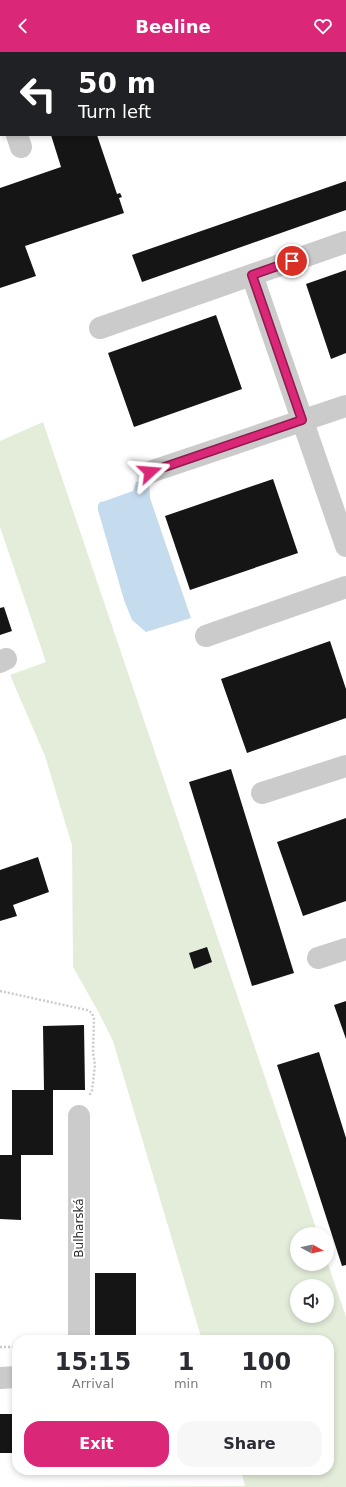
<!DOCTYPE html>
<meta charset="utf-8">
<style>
body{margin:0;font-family:"DejaVu Sans",sans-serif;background:#f7f7f7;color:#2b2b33;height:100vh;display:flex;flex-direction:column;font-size:15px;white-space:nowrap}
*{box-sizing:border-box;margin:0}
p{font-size:13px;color:#7c7c81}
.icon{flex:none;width:22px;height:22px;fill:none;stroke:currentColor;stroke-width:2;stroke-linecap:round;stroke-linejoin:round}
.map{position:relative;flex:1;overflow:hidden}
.side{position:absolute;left:12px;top:1283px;width:322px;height:140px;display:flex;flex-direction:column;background:#fff;border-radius:16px;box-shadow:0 2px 6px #0003}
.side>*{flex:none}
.guide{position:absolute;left:0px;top:0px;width:346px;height:84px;box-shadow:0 2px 6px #0003;background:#202124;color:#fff;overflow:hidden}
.needle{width:26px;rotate:98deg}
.fabs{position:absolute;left:290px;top:1175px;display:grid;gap:8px}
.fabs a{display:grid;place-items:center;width:44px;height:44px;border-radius:50%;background:#fff;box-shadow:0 2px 6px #0003;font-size:20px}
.pin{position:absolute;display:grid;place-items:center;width:34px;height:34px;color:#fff;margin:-17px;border:2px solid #fff;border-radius:50%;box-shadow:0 1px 4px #0007}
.me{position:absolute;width:44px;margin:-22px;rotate:71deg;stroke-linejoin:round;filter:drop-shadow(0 0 3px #0008)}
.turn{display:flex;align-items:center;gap:14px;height:84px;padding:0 12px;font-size:18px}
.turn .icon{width:52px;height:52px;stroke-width:2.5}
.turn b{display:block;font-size:28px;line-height:34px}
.eta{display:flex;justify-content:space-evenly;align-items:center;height:68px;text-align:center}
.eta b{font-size:24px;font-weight:600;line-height:28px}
.button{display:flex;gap:8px;margin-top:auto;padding:8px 12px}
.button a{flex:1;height:46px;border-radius:16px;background:#db2777;color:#fff;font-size:16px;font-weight:600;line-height:46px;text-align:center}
.button a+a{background:#f7f7f7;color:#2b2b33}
header{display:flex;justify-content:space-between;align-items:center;height:52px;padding:0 12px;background:#db2777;color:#fff;font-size:18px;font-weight:600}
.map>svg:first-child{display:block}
.green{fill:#e3edda;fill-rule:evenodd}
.water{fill:#c5dbee}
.building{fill:#151515}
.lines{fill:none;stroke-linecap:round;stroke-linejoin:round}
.path{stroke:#cbcbcb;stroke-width:2.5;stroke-dasharray:2 2;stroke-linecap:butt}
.minor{stroke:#cbcbcb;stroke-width:22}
.route-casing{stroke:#8e194d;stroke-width:10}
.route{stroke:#db2777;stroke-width:7}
.labels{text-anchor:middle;stroke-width:4;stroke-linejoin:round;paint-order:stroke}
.street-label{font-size:12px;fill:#2e2e2e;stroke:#fff}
</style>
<header><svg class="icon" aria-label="back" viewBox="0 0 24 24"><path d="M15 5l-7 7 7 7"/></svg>Beeline<svg class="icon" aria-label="heart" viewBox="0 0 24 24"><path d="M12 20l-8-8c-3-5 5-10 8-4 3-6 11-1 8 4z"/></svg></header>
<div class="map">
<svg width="346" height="1435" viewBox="0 0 346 1435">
<rect width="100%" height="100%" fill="#fff"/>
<path class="green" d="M43,370L318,1182H297V1212H327V1209L346,1265V1435H39L245,1434L241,1418H329V1288H202L113,989L99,961L73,915L72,793L45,704L10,623L46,610L0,475V389ZM297,1234H327V1264H297Z"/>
<path class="water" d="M149,426L150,446L191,566L146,580L132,568L124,548L98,458V453L101,449L102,450L133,439L136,430Z"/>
<path class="building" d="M51,83H97L117,142L120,141L122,145L119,146L124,161L25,194L36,224L0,236V136L61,115Z
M346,129V158L142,230L132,203Z
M346,218V301L331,307L306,232Z
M216,263L242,337L134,375L108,301Z
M273,427L298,501L190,538L165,464Z
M4,555L12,579L0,583V556Z
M330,589L346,637V666L247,701L221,627Z
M231,717L294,921L252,934L189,730Z
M346,766V849L303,864L277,790Z
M38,805L49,840L13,853L17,864L0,869V818Z
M207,895L212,910L194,917L189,901Z
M346,949V987L334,953Z
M84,973L85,1038H53V1103H21V1168L0,1167V1103H12V1038H44L43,974Z
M319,1000L346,1086V1213L342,1214L277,1013Z
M95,1221H136V1288H95Z
M0,1362H17V1401H0Z"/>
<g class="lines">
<path class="path" d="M0,939L87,958L92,961L94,967L93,1000L95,1013L92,1038L89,1044
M0,1295H17"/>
<path class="minor" d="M0,25L1,29
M17,83L21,95
M252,223L346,494
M100,276L346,190
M150,420L346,354
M206,584L346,535
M0,610L6,607
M262,741L346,714
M318,906L346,897
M79,1288V1064
M0,1326L17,1325"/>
</g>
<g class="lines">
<defs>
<path id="route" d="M150,420L302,368L252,223L292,209"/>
</defs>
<use href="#route" class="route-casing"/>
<use href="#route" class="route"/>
</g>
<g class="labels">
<g class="street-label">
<text transform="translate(79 1176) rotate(-90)" y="4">Bulharská</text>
</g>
</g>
</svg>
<div class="fabs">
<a><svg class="needle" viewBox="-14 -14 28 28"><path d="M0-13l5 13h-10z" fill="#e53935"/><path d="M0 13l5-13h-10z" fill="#7c7c81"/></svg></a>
<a><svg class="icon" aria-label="sound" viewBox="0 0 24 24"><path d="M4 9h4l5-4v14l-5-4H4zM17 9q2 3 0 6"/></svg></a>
</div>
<div class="pin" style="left:292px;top:209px;background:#d93025"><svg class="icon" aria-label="arrive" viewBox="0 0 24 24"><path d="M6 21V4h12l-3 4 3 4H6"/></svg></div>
<svg class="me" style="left:150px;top:420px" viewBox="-20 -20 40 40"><path d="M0-17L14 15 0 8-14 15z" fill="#db2777" stroke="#fff" stroke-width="4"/></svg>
<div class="guide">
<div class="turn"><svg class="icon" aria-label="left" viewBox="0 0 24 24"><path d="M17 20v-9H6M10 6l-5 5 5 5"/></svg><div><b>50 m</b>Turn left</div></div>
</div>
<section class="side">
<div class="eta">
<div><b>15:15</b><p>Arrival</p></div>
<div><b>1</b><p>min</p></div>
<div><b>100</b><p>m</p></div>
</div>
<div class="button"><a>Exit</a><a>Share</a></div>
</section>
</div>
